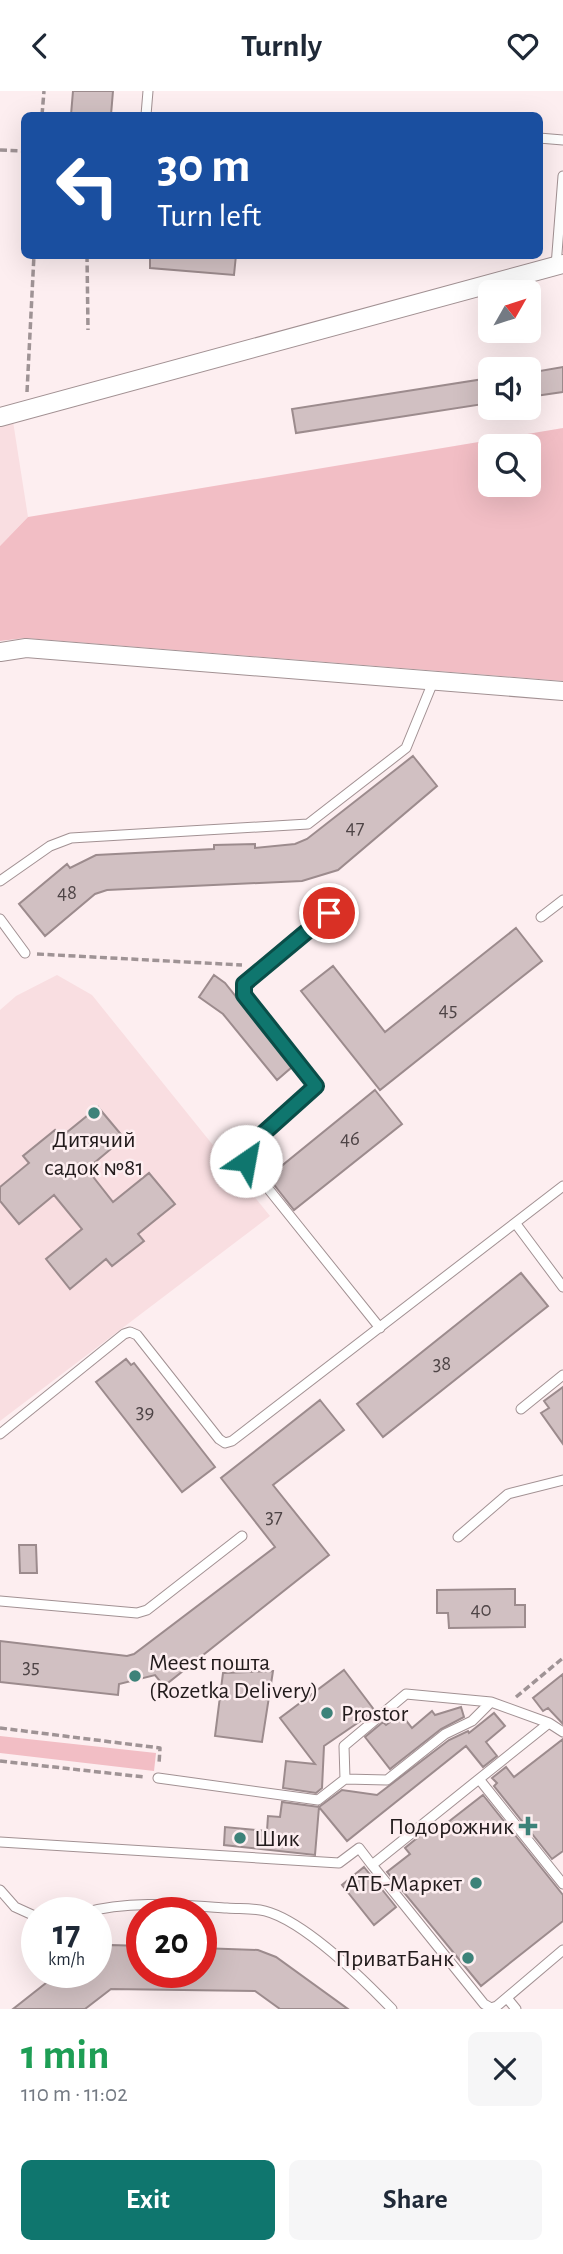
<!DOCTYPE html>
<meta charset="utf-8">
<style>
body{margin:0;font-family:"Alegreya Sans",sans-serif;background:#f6f6f7;color:#1f2937;height:100vh;display:flex;flex-direction:column;font-size:26px;white-space:nowrap}
*{box-sizing:border-box;margin:0}
p{font-size:23px;color:#747a83}
.icon{flex:none;width:38px;height:38px;fill:none;stroke:currentColor;stroke-width:2;stroke-linecap:round;stroke-linejoin:round}
.map{position:relative;height:1918px;overflow:hidden}
.panel{display:flex;flex-direction:column;background:#fff;flex:1}
.panel>*{flex:none}
.guide{position:absolute;left:21px;top:21px;width:522px;height:147px;border-radius:10px;box-shadow:0 7px 28px #0002;background:#1a4fa0;color:#fff;overflow:hidden}
.needle{width:46px;rotate:51deg}
.buttons{position:absolute;left:478px;top:189px;display:grid;gap:14px}
.buttons a{display:grid;place-items:center;width:63px;height:63px;border-radius:10px;background:#fff;box-shadow:0 7px 28px #0002;font-size:35px}
.speed{position:absolute;left:21px;top:1806px;display:flex;gap:14px;font-size:35px;font-weight:700;text-align:center}
.speed>*{display:grid;place-content:center;width:91px;height:91px;border-radius:50%;background:#fff;box-shadow:0 7px 28px #0002;line-height:1}
.speed small{font-size:18px;font-weight:400}
.speed .limit{border:10px solid #d22;background:#fff;color:#111}
.pin{position:absolute;display:grid;place-items:center;width:60px;height:60px;color:#fff;margin:-30px;border:4px solid #fff;border-radius:50%;box-shadow:0 2px 7px #0007}
.me{position:absolute;width:77px;margin:-38px;rotate:33deg;stroke-linejoin:round;filter:drop-shadow(0 0 5px #0008)}
.turn{display:flex;align-items:center;gap:24px;height:147px;padding:0 21px;font-size:32px}
.turn .icon{width:91px;height:91px;stroke-width:2.5}
.turn b{display:block;font-size:49px;line-height:60px}
.round{display:grid;place-items:center;flex:none;width:74px;height:74px;border-radius:10px;background:#f6f6f7}
.head{display:flex;align-items:center;justify-content:space-between;height:119px;padding:0 21px}
h1{font-size:42px;font-weight:600;line-height:52px;color:#1e9e55}
.action{display:flex;gap:14px;margin-top:auto;padding:14px 21px}
.action a{flex:1;height:80px;border-radius:10px;background:#0f766e;color:#fff;font-size:28px;font-weight:600;line-height:80px;text-align:center}
.action a+a{background:#f6f6f7;color:#1f2937}
header{display:flex;justify-content:space-between;align-items:center;height:91px;padding:0 21px;background:#fff;font-size:32px;font-weight:600}
.map>svg:first-child{display:block}
.built{fill:#f9dee1}
.green{fill:#f2bec5;fill-rule:evenodd}
.building{fill:#d1c0c2;stroke:#9c8b8d;stroke-width:2}
.lines{fill:none;stroke-linecap:round;stroke-linejoin:round}
.service-casing{stroke:#a29193;stroke-width:11}
.minor-casing{stroke:#a29193;stroke-width:20}
.path{stroke:#9f9395;stroke-width:3.5;stroke-dasharray:7 3.5;stroke-linecap:butt}
.service{stroke:#fff;stroke-width:9}
.minor{stroke:#fff;stroke-width:18}
.route-casing{stroke:#0a4d48;stroke-width:18}
.route{stroke:#0f766e;stroke-width:12}
.poi-dot{fill:#3d8279;stroke:#fdeef0;stroke-width:2.5}
.labels{text-anchor:middle;stroke-width:5;stroke-linejoin:round;paint-order:stroke}
.number-label{font-size:21px;fill:#4e4446}
.poi-label{font-size:24px;fill:#221b1c;stroke:#fdeef0;text-anchor:start}
</style>
<header><svg class="icon" aria-label="back" viewBox="0 0 24 24"><path d="M15 5l-7 7 7 7"/></svg>Turnly<svg class="icon" aria-label="heart" viewBox="0 0 24 24"><path d="M12 20l-8-8c-3-5 5-10 8-4 3-6 11-1 8 4z"/></svg></header>
<div class="map">
<svg width="563" height="1918" viewBox="0 0 563 1918">
<rect width="100%" height="100%" fill="#fdeef0"/>
<path class="built" d="M12,324L28,426L0,455V326Z
M57,884L92,904L270,1125L0,1330V919L16,905Z"/>
<path class="green" d="M563,337V590L25,547L0,550V455L28,426ZM490,355H528V394H490Z
M0,1645L156,1662L154,1680L0,1662Z"/>
<path class="building" d="M73,0H113L111,24H71Z
M150,164H236L234,184L150,177Z
M563,276V301L528,306V282Z
M490,287V312L296,342L292,318Z
M413,665L437,695L338,779L302,790L107,799L95,803L45,845L19,813L67,773L70,777L96,764L214,758V754L255,753V757L295,753L307,748Z
M516,837L542,870L380,999L301,900L333,875L385,941Z
M214,884L225,892L292,976L277,989L223,923L199,906Z
M375,999L402,1033L294,1119L268,1086Z
M98,1016L124,1047L87,1078L113,1111L149,1082L175,1113L138,1143L144,1150L112,1175L106,1168L70,1198L46,1168L82,1138L54,1104L19,1133L0,1110V1096L29,1072L23,1065L55,1039L61,1046Z
M521,1182L548,1215L383,1346L357,1313Z
M126,1268L131,1274L134,1272L215,1376L182,1401L96,1291Z
M563,1296V1353L541,1322L549,1317L544,1310Z
M320,1309L344,1339L273,1394L329,1464L164,1595L155,1584L119,1593L118,1604L0,1591V1550L127,1565L134,1563L275,1456L221,1387Z
M19,1454H36L37,1482H20Z
M515,1498V1514H525V1536L449,1537L448,1522H437V1499Z
M344,1579L375,1620L324,1655L322,1697L316,1702L283,1697L286,1670L315,1673L280,1627Z
M273,1580L262,1651L215,1645L223,1582Z
M563,1583V1633L548,1617L543,1620L533,1607Z
M461,1616L464,1626L441,1638L390,1678L365,1646L383,1631L386,1634L401,1623L412,1637L432,1620L435,1624Z
M494,1622L505,1635L486,1651L497,1665L483,1676L466,1655L347,1750L319,1716L315,1764L224,1754L225,1736L267,1740L268,1725L280,1726L282,1711L319,1716L342,1699L377,1704L449,1649L468,1640L469,1642Z
M563,1648V1760L552,1768L494,1695L497,1692L492,1687L506,1676L514,1686Z
M483,1704L563,1804V1830L481,1895L387,1781L410,1763L405,1757L433,1734L438,1739Z
M364,1776L396,1816L374,1834L342,1794Z
M111,1854L142,1855V1881H201V1857L258,1859L276,1866L348,1918H280L255,1900L111,1898L85,1918H13L60,1881H96V1859Z"/>
<g class="lines">
<defs>
<path id="service" d="M146,24L148,0
M539,47L563,49
M556,175L563,85
M0,790L50,755L71,747L308,733L406,657L433,591
M329,822L244,893V904L316,995L244,1064L246,1070L380,1237
M541,826L563,809
M0,828L25,862
M516,1133L563,1196
M521,1318L563,1284
M0,1343L124,1243L130,1241L137,1244L219,1348L225,1352L232,1350L563,1095
M458,1446L508,1403L563,1389
M0,1510L137,1522L147,1519L242,1445
M158,1687L318,1709L345,1688L387,1689L445,1643L472,1630L491,1611
M345,1688L344,1655L406,1603L491,1611L549,1632
M479,1688L549,1632L563,1641
M0,1751L339,1772L359,1757L372,1774
M563,1793L479,1688L372,1774L484,1913L491,1917L497,1915L563,1859
M0,1799L15,1816L37,1826
M83,1822C129,1809 180,1814 227,1817C239,1818 253,1817 265,1820C304,1830 364,1889 392,1918
M507,1907L516,1918"/>
<path id="minor" d="M0,326L563,173
M0,561L26,557L563,600"/>
</defs>
<use href="#service" class="service-casing"/>
<use href="#minor" class="minor-casing"/>
<path class="path" d="M42,24L44,0
M0,59L24,60
M87,164L88,239
M27,301L34,164
M37,863L242,874
M516,1606L563,1567
M0,1637L160,1657L159,1673
M0,1670L144,1686"/>
<use href="#service" class="service"/>
<use href="#minor" class="minor"/>
</g>
<g class="lines">
<defs>
<path id="route" d="M246,1070L244,1063L247,1057L316,995L244,904V893L329,822"/>
</defs>
<use href="#route" class="route-casing"/>
<use href="#route" class="route"/>
</g>
<g class="poi-dot">
<circle cx="94" cy="1022" r="7"/>
<circle cx="135" cy="1585" r="7"/>
<circle cx="327" cy="1622" r="7"/>
<path d="M524.5 1724.5h7v7h7v7h-7v7h-7v-7h-7v-7h7z"/>
<circle cx="240" cy="1747" r="7"/>
<circle cx="476" cy="1792" r="7"/>
<circle cx="468" cy="1867" r="7"/>
</g>
<g class="labels">
<g class="number-label">
<text x="355" y="743">47</text>
<text x="67" y="808">48</text>
<text x="448" y="925">45</text>
<text x="350" y="1054">46</text>
<text x="442" y="1279">38</text>
<text x="145" y="1327">39</text>
<text x="274" y="1432">37</text>
<text x="481" y="1525">40</text>
<text x="31" y="1582">35</text>
</g>
<g class="poi-label">
<text x="94" y="1056" text-anchor="middle">Дитячий<tspan x="94" dy="28">садок №81</tspan></text>
<text x="149" y="1579">Meest пошта<tspan x="149" dy="28">(Rozetka Delivery)</tspan></text>
<text x="341" y="1630">Prostor</text>
<text x="514" y="1743" text-anchor="end">Подорожник</text>
<text x="254" y="1755">Шик</text>
<text x="462" y="1800" text-anchor="end">АТБ-Маркет</text>
<text x="454" y="1875" text-anchor="end">ПриватБанк</text>
</g>
</g>
</svg>
<div class="buttons">
<a><svg class="needle" viewBox="-14 -14 28 28"><path d="M0-13l5 13h-10z" fill="#e53935"/><path d="M0 13l5-13h-10z" fill="#747a83"/></svg></a>
<a><svg class="icon" aria-label="sound" viewBox="0 0 24 24"><path d="M4 9h4l5-4v14l-5-4H4zM17 9q2 3 0 6"/></svg></a>
<a><svg class="icon" aria-label="search" viewBox="0 0 24 24"><circle cx="10" cy="10" r="6"/><path d="M15 15l6 6"/></svg></a>
</div>
<div class="speed"><div>17<small>km/h</small></div><div class="limit">20</div></div>
<div class="pin" style="left:329px;top:822px;background:#d93025"><svg class="icon" aria-label="arrive" viewBox="0 0 24 24"><path d="M6 21V4h12l-3 4 3 4H6"/></svg></div>
<svg class="me" style="left:246px;top:1070px" viewBox="-20 -20 40 40"><circle r="19" fill="#fff"/><path d="M0-13L10 11 0 6-10 11z" fill="#0f766e"/></svg>
<div class="guide">
<div class="turn"><svg class="icon" aria-label="left" viewBox="0 0 24 24"><path d="M17 20v-9H6M10 6l-5 5 5 5"/></svg><div><b>30 m</b>Turn left</div></div>
</div>
</div>
<section class="panel">
<div class="head"><div><h1>1 min</h1><p>110 m · 11:02</p></div><a class="round"><svg class="icon" aria-label="close" viewBox="0 0 24 24"><path d="M6 6l12 12M18 6L6 18"/></svg></a></div>
<div class="action"><a>Exit</a><a>Share</a></div>
</section>
